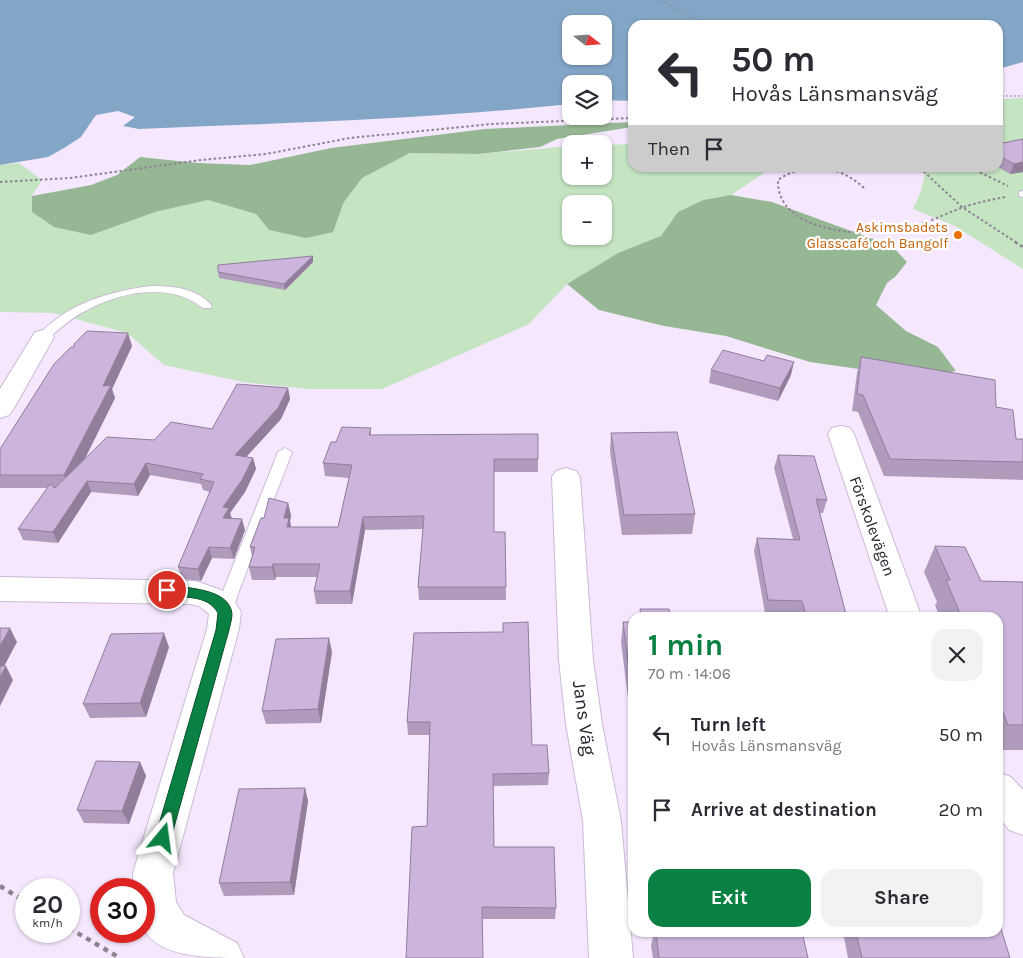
<!DOCTYPE html>
<meta charset="utf-8">
<style>
body{margin:0;font-family:Karla,sans-serif;background:#f2f2f3;color:#2b2b33;height:100vh;display:flex;flex-direction:column;font-size:19px;white-space:nowrap}
*{box-sizing:border-box;margin:0}
p{font-size:16px;color:#7c7c81}
.icon{flex:none;width:28px;height:28px;fill:none;stroke:currentColor;stroke-width:2;stroke-linecap:round;stroke-linejoin:round}
.map{position:relative;flex:1;overflow:hidden}
.details{position:absolute;left:628px;top:612px;width:375px;height:325px;display:flex;flex-direction:column;background:#fff;border-radius:15px;box-shadow:0 1px 4px #0004}
.details>*{flex:none}
.guide{position:absolute;left:628px;top:20px;width:375px;height:152px;border-radius:15px;box-shadow:0 1px 4px #0004;background:#fff;color:#2b2b33;overflow:hidden}
.needle{width:32px;rotate:107deg}
.fabs{position:absolute;left:562px;top:15px;display:grid;gap:10px}
.fabs a{display:grid;place-items:center;width:50px;height:50px;border-radius:10px;background:#fff;box-shadow:0 1px 4px #0004;font-size:25px}
.speed{position:absolute;left:15px;top:878px;display:flex;gap:10px;font-size:25px;font-weight:700;text-align:center}
.speed>*{display:grid;place-content:center;width:65px;height:65px;border-radius:50%;background:#fff;box-shadow:0 1px 4px #0004;line-height:1}
.speed small{font-size:12px;font-weight:400}
.speed .limit{border:8px solid #d22;background:#fff;color:#111}
.pin{position:absolute;display:grid;place-items:center;width:42px;height:42px;color:#fff;margin:-21px;border:2px solid #fff;border-radius:50%;box-shadow:0 1px 5px #0007}
.me{position:absolute;width:55px;margin:-28px;rotate:16deg;stroke-linejoin:round;filter:drop-shadow(0 0 4px #0008)}
.turn{display:flex;align-items:center;gap:18px;height:105px;padding:0 20px;font-size:22px}
.turn .icon{width:65px;height:65px;stroke-width:2.5}
.turn b{display:block;font-size:35px;line-height:42px}
.then{display:flex;align-items:center;height:48px;padding:0 20px;background:#0003;gap:10px;font-size:19px}
.round{display:grid;place-items:center;flex:none;width:52px;height:52px;border-radius:15px;background:#f2f2f3}
.summary{display:flex;align-items:center;justify-content:space-between;height:85px;padding:0 20px}
h1{font-size:30px;font-weight:700;line-height:38px;color:#0b8043}
.primary-button{display:flex;gap:10px;margin-top:auto;padding:10px 20px}
.primary-button a{flex:1;height:58px;border-radius:15px;background:#0b8043;color:#fff;font-size:20px;font-weight:700;line-height:58px;text-align:center}
.primary-button a+a{background:#f2f2f3;color:#2b2b33}
ul{padding:0;list-style:none}
li{display:flex;align-items:center;gap:15px;height:75px;padding:0 20px}
li div{flex:1}
li b{display:block;font-size:19px}
li em{font-style:normal}
.map>svg:first-child{display:block}
.green{fill:#c4e4c2;fill-rule:evenodd}
.forest{fill:#96b794}
.water{fill:#83a6c7;fill-rule:evenodd}
.lines{fill:none;stroke-linecap:round;stroke-linejoin:round}
.service-casing{stroke:#cabad5;stroke-width:2}
.minor-casing{stroke:#cabad5;stroke-width:2}
.path-far3{stroke:#8d8393;stroke-width:1;stroke-dasharray:2 2;stroke-linecap:butt}
.path-far2{stroke:#8d8393;stroke-width:2;stroke-dasharray:2.5 2.5;stroke-linecap:butt}
.path-far1{stroke:#8d8393;stroke-width:2.5;stroke-dasharray:3 3;stroke-linecap:butt}
.path{stroke:#8d8393;stroke-width:4.5;stroke-dasharray:5 5;stroke-linecap:butt}
.service{fill:#fff;fill-rule:evenodd}
.minor{fill:#fff;fill-rule:evenodd}
.wall{fill:#b09bbd}
.shaded-wall{fill:#907e9a}
.building{fill:#cdb4dc;stroke:#907e9a}
.route{fill:#0b8043;stroke:#07532c}
.food-dot{fill:#e8710a;stroke:#fff;stroke-width:2}
.labels{text-anchor:middle;stroke-width:4.5;stroke-linejoin:round;paint-order:stroke}
.far-food-label{font-size:14px;fill:#c56008;stroke:#fff;text-anchor:end}
.street-label{font-size:16px;fill:#26202a;stroke:#fff}
.near-street-label{font-size:19px;fill:#26202a;stroke:#fff}
</style>
<div class="map">
<svg width="1023" height="958" viewBox="0 0 1023 958">
<rect width="100%" height="100%" fill="#f5e8fe"/>
<path class="green" d="M1023,98V269L955,226L913,209L921,191L926,168H998V99Z
M632,144V168H766L764,173L731,195L703,200L678,212L662,236L618,253L567,284L529,324L382,389H308L243,382L164,365L127,333L54,313L0,312V165L19,163L42,180L32,196V212H155L208,200L256,214L269,230L333,232L344,202L362,178L410,153L478,154L571,146V176H604V145ZM571,204H604V236H571Z"/>
<path class="forest" d="M632,122V127L557,139L540,147L478,154L410,153L362,178L344,202L333,232L306,238L269,230L256,214L208,200L155,212L91,235L54,227L32,212V196L91,185L117,175L140,157L197,163L250,165L331,148L485,129Z
M731,195L772,202L892,246L907,262L896,276L887,283L876,305L906,331L938,347L956,371L921,378L810,362L726,336L664,326L599,310L567,284L618,253L661,236L678,212L703,200Z"/>
<path class="water" d="M0,0H1023V62L998,69V25H632V101L604,100V84H571V104C428,119 283,123 139,129L123,126L135,117L118,111L96,115L81,137L64,148L48,157L0,165ZM571,24H604V56H571Z"/>
<g class="lines">
<defs>
<path id="service" d="M1023,191V197L1019,196V192Z
M151,286C173,286 197,288 212,306L211,308H203C172,282 121,291 87,310C72,317 60,329 47,339H39L37,337C65,304 110,291 151,286Z
M285,448L292,452L239,591L231,616L225,618L219,616L217,612L223,591L278,452Z"/>
<path id="minor" d="M43,330L51,332L54,337L13,410L9,415L0,418V389L35,332Z
M841,426L850,428L854,434L922,618H890L828,434L832,428Z
M566,468L576,471L580,477L593,660L602,724L621,821L633,958H589L583,821L566,724L559,660L552,477L556,471Z
M0,577L196,581L221,590L233,599L241,612L239,629L173,873L176,902L184,915L237,943L244,958C212,958 156,958 144,928C141,917 144,900 144,889H134L133,873L207,629L209,614L199,606L190,604L0,601Z
M998,772L1011,777L1023,790V835L1009,830L998,816Z"/>
</defs>
<use href="#service" class="service-casing"/>
<use href="#minor" class="minor-casing"/>
<path class="path-far3" d="M660,0L706,25
M998,96H1023"/>
<path class="path-far2" d="M920,168L962,207L1017,243
M971,168L1008,186
M0,182L70,178L201,160L266,154L350,138L492,124L632,118
M864,188C840,165 805,161 778,180C776,233 866,238 903,230C923,225 942,215 961,208C975,203 990,200 1005,197"/>
<path class="path-far1" d="M1015,242L1023,247"/>
<path class="path" d="M0,886L26,902
M69,928L120,958"/>
<use href="#service" class="service"/>
<use href="#minor" class="minor"/>
</g>
<path class="wall" d="M1023,139V172L1010,174L998,167V144Z
M313,262L285,290L219,278L218,272Z
M132,346L112,389L115,398L85,459L154,440L212,429L288,388L290,399L281,419L246,457L253,458L256,469L245,492L230,513L232,519L245,530L234,559L212,558L201,581L182,579L178,567L210,492L203,490L201,484L150,475L138,496L91,492L58,543L23,540L18,529L47,488H0V449Z
M861,357L996,407L1016,439H1023V480L884,476L858,412L852,411L857,373Z
M711,370L791,375L778,401L709,383Z
M371,428V435L538,459V472H494V532H505L506,600H419L418,587L423,529L365,530L352,604H316L314,591L317,577H276L275,580H252L249,567L252,556L250,547L264,518L288,503L291,516L290,521L291,527H338L349,478L325,476L323,463L336,442Z
M611,433L695,514L692,534L622,535L610,452Z
M778,455L827,500L823,513H820L847,618H799L798,615L765,613L754,551L757,538L793,539L774,468Z
M935,546L981,581L1023,582V750H998V618H940L935,605L937,602L924,572Z
M623,622H632V730L621,642Z
M414,633L532,745L549,773L548,785L493,786L494,847L556,908L555,919H482L427,826L430,735H408L407,722Z
M169,647L146,717L90,718L83,704Z
M332,652L321,723L266,724L262,711Z
M140,762L146,776L129,824L84,823L77,810Z
M305,788L308,801L294,895L224,896L219,883Z
M654,932H802L808,958H653L651,946Z
M843,932H998L1010,958H848Z"/>
<path class="shaded-wall" d="M1023,162V172L1010,174L1014,164Z
M313,256V262L285,290L284,284Z
M128,333L132,346L112,389L115,398L70,488L64,475L103,386Z
M794,362L791,375L778,401L780,388Z
M288,388L290,399L281,419L238,466L235,455Z
M253,458L256,469L245,492L230,513L232,519L223,518V507Z
M146,463L150,475L138,496L134,484Z
M87,481L91,492L58,543L53,532Z
M288,503L291,516L290,521L292,532L289,540L284,518Z
M363,517L365,530L352,604L350,591Z
M242,519L245,530L234,559L230,548Z
M209,547L212,558L201,581L198,569Z
M273,564L276,577L275,580L272,567Z
M10,628L17,642L0,674V646Z
M164,633L169,647L146,717L140,703Z
M329,638L332,652L321,723L318,709Z
M6,666L13,680L0,706V677Z
M140,762L146,776L129,824L122,811Z
M305,788L308,801L294,895L290,882Z"/>
<path class="building" d="M1023,139V162L1014,164L998,155V144Z
M313,256L284,284L218,272V265Z
M87,331L128,333L103,386L111,385L64,475H0V449L54,364L71,347H74V344Z
M723,350L764,361L767,355L794,362L780,388L711,370Z
M861,357L995,380L996,407L1013,410L1016,439H1023V462L890,459L863,395L857,394Z
M237,384L288,388L278,408L235,455L253,458L242,480L223,507L229,508L223,518L242,519L230,548L209,547L198,569L178,567L214,482L200,479L203,474L146,463L134,484L87,481L53,532L18,529L50,484L55,488L107,437L154,440L171,422L212,429Z
M342,427L371,428L369,435L538,434V459H494V532H505L506,587H418L424,516L363,517L350,591H314L320,564H273L272,567H249L255,547H250L261,518H264L269,498L288,503L284,518H289L287,527H338L352,465L323,463L331,442H336Z
M677,432L695,514L624,515L611,433Z
M778,455L814,456L827,500L816,499L847,618H807L802,601L768,600L757,538L800,540Z
M935,546L965,547L981,581L1023,582V725H1008L998,700V618H962L946,580H950Z
M640,609H669L671,618H641Z
M528,622L532,745H547L549,773L493,774L494,847H554L556,908L482,907L483,958H406L412,827L427,826L430,722H407L414,633L503,632V623Z
M623,622H632V690Z
M0,628H10L0,646Z
M164,633L140,703L83,704L111,634Z
M329,638L318,709L262,711L276,639Z
M0,666H6L0,677Z
M96,761L140,762L122,811L77,810Z
M305,788L290,882L219,883L239,789Z
M998,919L1010,958H862L856,932H998Z
M656,932H802L808,958H659Z"/>
<path class="route" d="M167,585C185,588 230,588 232,614C232,619 230,625 229,630L171,838L169,844L163,846L157,844L155,838L216,630L218,613C207,593 181,599 162,594L160,590Z"/>
<circle class="food-dot" cx="958" cy="235" r="5"/>
<g class="labels">
<g class="far-food-label">
<text x="948" y="232">Askimsbadets<tspan x="948" dy="16">Glasscafé och Bangolf</tspan></text>
</g>
<g class="street-label">
<text transform="translate(873 526) rotate(70)" y="6">Förskolevägen</text>
</g>
<g class="near-street-label">
<text transform="translate(585 718) rotate(82)" y="7">Jans Väg</text>
</g>
</g>
</svg>
<div class="fabs">
<a><svg class="needle" viewBox="-14 -14 28 28"><path d="M0-13l5 13h-10z" fill="#e53935"/><path d="M0 13l5-13h-10z" fill="#7c7c81"/></svg></a>
<a><svg class="icon" aria-label="layers" viewBox="0 0 24 24"><path d="M12 4l9 5-9 5-9-5zM3 14l9 5 9-5"/></svg></a>
<a>+</a>
<a>−</a>
</div>
<div class="speed"><div>20<small>km/h</small></div><div class="limit">30</div></div>
<div class="pin" style="left:167px;top:590px;background:#d93025"><svg class="icon" aria-label="arrive" viewBox="0 0 24 24"><path d="M6 21V4h12l-3 4 3 4H6"/></svg></div>
<svg class="me" style="left:163px;top:838px" viewBox="-20 -20 40 40"><path d="M0-17L14 15 0 8-14 15z" fill="#0b8043" stroke="#fff" stroke-width="4"/></svg>
<div class="guide">
<div class="turn"><svg class="icon" aria-label="left" viewBox="0 0 24 24"><path d="M17 20v-9H6M10 6l-5 5 5 5"/></svg><div><b>50 m</b>Hovås Länsmansväg</div></div>
<div class="then">Then<svg class="icon" aria-label="arrive" viewBox="0 0 24 24"><path d="M6 21V4h12l-3 4 3 4H6"/></svg></div>
</div>
<section class="details">
<div class="summary"><div><h1>1 min</h1><p>70 m · 14:06</p></div><a class="round"><svg class="icon" aria-label="close" viewBox="0 0 24 24"><path d="M6 6l12 12M18 6L6 18"/></svg></a></div>
<ul>
<li><svg class="icon" aria-label="left" viewBox="0 0 24 24"><path d="M17 20v-9H6M10 6l-5 5 5 5"/></svg><div><b>Turn left</b><p>Hovås Länsmansväg</p></div><em>50 m</em></li>
<li><svg class="icon" aria-label="arrive" viewBox="0 0 24 24"><path d="M6 21V4h12l-3 4 3 4H6"/></svg><div><b>Arrive at destination</b></div><em>20 m</em></li>
</ul>
<div class="primary-button"><a>Exit</a><a>Share</a></div>
</section>
</div>
